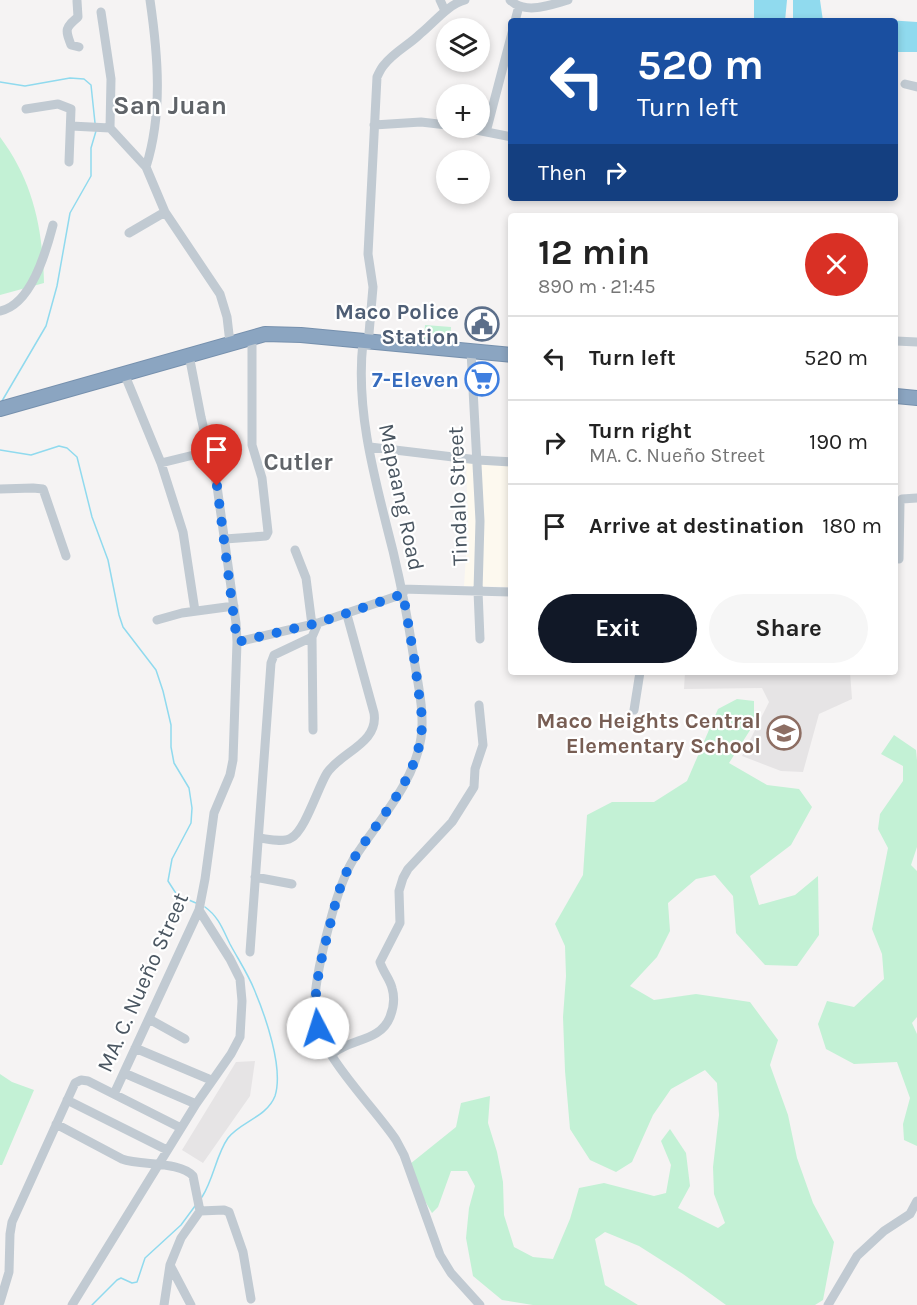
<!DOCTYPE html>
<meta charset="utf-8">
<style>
body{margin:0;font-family:Karla,sans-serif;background:#f6f6f6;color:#222;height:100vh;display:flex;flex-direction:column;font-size:22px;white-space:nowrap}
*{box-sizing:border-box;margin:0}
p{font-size:20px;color:#767676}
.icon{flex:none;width:33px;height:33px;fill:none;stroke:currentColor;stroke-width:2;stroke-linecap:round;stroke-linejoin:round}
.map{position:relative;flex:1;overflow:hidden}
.details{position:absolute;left:508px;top:213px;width:390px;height:462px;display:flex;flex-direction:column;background:#fff;border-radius:6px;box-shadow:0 3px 9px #0003}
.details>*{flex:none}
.guide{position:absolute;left:508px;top:18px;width:390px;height:183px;border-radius:6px;box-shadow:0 3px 9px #0003;background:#1a4fa0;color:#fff;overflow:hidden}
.tools{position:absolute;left:436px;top:18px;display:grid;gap:12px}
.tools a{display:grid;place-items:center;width:54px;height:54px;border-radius:50%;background:#fff;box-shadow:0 3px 9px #0003;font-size:30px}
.pin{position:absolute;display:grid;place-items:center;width:51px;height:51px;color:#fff;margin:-62px -26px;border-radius:50% 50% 50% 0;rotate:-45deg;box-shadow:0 0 6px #0007}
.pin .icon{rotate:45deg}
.me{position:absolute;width:66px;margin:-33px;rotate:355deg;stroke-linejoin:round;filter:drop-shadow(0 0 4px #0008)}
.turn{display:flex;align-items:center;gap:21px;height:126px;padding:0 30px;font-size:27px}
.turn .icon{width:78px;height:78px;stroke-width:2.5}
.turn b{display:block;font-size:42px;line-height:51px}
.then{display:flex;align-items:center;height:57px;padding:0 30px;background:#0003;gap:12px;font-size:22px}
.round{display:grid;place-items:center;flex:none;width:63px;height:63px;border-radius:32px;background:#f6f6f6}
.overview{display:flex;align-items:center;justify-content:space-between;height:102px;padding:0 30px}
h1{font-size:36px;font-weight:700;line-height:45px}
.cta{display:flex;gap:12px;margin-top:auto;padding:12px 30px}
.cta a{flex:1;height:69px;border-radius:36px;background:#111827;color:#fff;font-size:24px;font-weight:700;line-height:69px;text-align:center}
.cta a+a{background:#f6f6f6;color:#222}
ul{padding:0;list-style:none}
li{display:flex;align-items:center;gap:18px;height:84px;padding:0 30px;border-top:2px solid #e0e0e0}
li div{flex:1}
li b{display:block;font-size:22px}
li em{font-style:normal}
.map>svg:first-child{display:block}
.commercial{fill:#fdf9ef}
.education{fill:#e6e4e5}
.green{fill:#c3f1d5}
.water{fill:#90daee}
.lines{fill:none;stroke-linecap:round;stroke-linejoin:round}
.stream{stroke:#90daee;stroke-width:1.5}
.highway-casing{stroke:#7690ad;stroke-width:16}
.minor{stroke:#c1cad2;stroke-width:9}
.highway{stroke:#8ba5c1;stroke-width:14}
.route{stroke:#1a73e8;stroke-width:10;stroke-dasharray:0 18}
.labels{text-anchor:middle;stroke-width:4.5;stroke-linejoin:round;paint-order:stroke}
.service-label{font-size:22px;font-weight:bold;fill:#4e5e75;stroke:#fff;text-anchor:end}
.shop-label{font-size:22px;font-weight:bold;fill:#366cbe;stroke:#fff;text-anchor:end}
.street-label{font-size:22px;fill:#4a5661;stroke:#fff}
.education-label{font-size:22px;font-weight:bold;fill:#785e54;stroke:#fff;text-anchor:end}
.neighbourhood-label{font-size:24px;font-weight:bold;fill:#5f6368;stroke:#fff}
.quarter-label{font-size:26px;font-weight:bold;fill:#5f6368;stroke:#fff}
</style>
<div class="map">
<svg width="917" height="1305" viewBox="0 0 917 1305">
<rect width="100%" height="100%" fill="#f5f3f3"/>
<path class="commercial" d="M466,462L511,466V587L464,586L468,523Z"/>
<path class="education" d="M685,672H850L852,699L819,714L803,772L781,771L742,756L769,702L762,688L684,689Z
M255,1061L250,1096L203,1163L182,1150L236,1062Z"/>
<path class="green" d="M0,137C33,181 43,229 44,283L0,295Z
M425,325L451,327L450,341L424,339Z
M737,699L754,701V724L729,763L767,785L799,789L812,807L791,845L750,876L759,905L795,895L818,876L819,935L797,966L765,965L736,933L733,896L715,875L696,879L668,903L670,931L657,957L630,986L654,1000L696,994L750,1002L778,1040L770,1065L788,1115L797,1158L813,1203L834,1242L823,1300L815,1305H726L683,1274L639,1246L605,1232L595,1239L605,1285L638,1305H533L502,1300L473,1276L466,1238L469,1208L475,1186L467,1171H451L438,1207L432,1213L419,1191L410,1164L456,1127L461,1103L490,1096L488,1123L497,1152L503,1182L504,1215L514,1247L533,1257L553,1259L570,1219L579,1188L604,1183L654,1196L666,1193L671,1165L661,1141L670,1129L686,1153L690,1186L678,1208L718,1228L725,1223L714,1194L713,1167L719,1115L717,1083L705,1070L671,1089L653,1115L632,1162L616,1172L590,1160L570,1129L565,1071L563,1017L566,976L565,946L555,924L583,875L587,815L612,802H654L687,781L718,709Z
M894,735L916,750L917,760V847L911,865L917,871V1017L912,1023L917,1034V1146L904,1140L903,1124L910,1098L897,1062L854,1064L826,1049L818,1024L827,1001L854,1007L884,979L882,954L872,929L888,848L878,829L880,814L903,781V766L881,754Z
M0,1074L12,1082L34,1090L2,1165H0Z"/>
<path class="water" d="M754,0H787L785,21H754Z
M793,0H820L823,21H793Z
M857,18L917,22V52H896V21H858Z"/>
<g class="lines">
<path class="stream" d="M0,82L25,86L70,78L84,79L91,85L95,123
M2,401L46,326L57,286L70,213L91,176V148L96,131
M0,450L31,455L59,446L67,448L77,457L92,517L108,560L119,615L123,627L156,670L163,691L171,725V747L174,763L189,788L192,808L191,823L172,859L168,881L177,895L196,903
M202,1197C214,1178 216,1155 228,1138C240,1122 267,1117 275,1096C284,1068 265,1015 254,989C248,974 238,959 230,944C223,930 219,917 205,907
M92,1305L117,1280L121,1278L132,1283L137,1282L145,1258L181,1225L195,1206"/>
<defs>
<path id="highway" d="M896,396L917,398
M0,409L265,334L301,335L512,355"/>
</defs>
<use href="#highway" class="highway-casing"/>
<path class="minor" d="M440,0L445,11
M510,0C525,15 550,5 568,0
M77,1L78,17C65,28 65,29 71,45L79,47
M101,12L111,79L110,128L146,167C163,113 158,55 150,0
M515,21L519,6
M905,84L917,87
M26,109L58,104L71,109L69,162
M374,125L421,122L447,125
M71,126L110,128
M466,128L512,137
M486,132L512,33
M146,167L165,212L220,294L227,317L230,343
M129,233L165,212
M0,311C31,305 46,252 53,225
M896,341L917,342
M363,342C355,412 376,483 393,551C401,585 408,619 413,653C417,680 425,711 421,738C414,784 378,821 353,860C336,888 311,984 315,1017C321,1056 374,1107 396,1140L404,1155L440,1255L451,1273L480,1305
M368,345L373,287L368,254L377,77C379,73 381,68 384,65C394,52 409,45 420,34C435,22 447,5 465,0
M471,351L480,521L478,591L480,639
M124,373L161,463L210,451
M370,447L478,460L512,462
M161,463L183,532L195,611
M0,489L33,488L43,489L66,556
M225,539L266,536L268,532L262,478L252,445V340
M295,550L306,578L312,625
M899,559L900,502L902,499L917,498
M401,589L512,592
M157,620L182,613L234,606
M312,637L313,730
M237,642L318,623L403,594
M634,710L640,672
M259,838C268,839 283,843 291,838C305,831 318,787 327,773C341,752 379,743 374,713L347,615
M255,877L292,884
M250,952L271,663L274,655L312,637L318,623
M149,1019L185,1039
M135,1048L211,1080
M332,1054C351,1038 380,1042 390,1017C394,1007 395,998 392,988C390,979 383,972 380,962L400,923L399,891L403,878L408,869L452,822L474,787L475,769L483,745L479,705
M124,1073L196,1104
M114,1094L199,910L205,879L214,813L230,775L233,760L237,642L236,623L217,486L201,417L189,355
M67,1100L167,1150
M56,1124L122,1159C141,1166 180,1161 193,1176L200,1211L181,1238L170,1265L164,1305
M200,1211L224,1210L229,1212L243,1252L251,1299
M170,1265L191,1305
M0,1302L9,1272L10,1234L12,1222L75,1083L81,1080L88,1081L181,1128
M72,1305L196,1104L231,1054L240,1037L242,1001L240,979L230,959L199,910
M828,1305L857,1256L884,1231L910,1214L917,1201"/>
<use href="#highway" class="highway"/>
</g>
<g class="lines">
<path class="route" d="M217,486L237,642L318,623L403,594L414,657L422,717C424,773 381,815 353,860C340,881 335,905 329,929C321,961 311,995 318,1028"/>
</g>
<defs>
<symbol id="civic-ring" viewBox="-11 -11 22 22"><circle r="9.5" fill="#fff" stroke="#5c6f8a" stroke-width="1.5"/><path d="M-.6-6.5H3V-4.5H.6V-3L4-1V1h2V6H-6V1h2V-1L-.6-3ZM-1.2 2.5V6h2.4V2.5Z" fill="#5c6f8a"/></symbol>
<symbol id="supermarket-ring" viewBox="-11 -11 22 22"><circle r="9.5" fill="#fff" stroke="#3f7fe0" stroke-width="1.5"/><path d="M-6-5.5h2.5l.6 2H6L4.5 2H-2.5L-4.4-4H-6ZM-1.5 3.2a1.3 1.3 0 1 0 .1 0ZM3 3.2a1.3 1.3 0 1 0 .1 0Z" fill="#3f7fe0"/></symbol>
<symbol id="school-ring" viewBox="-11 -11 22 22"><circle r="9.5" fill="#fff" stroke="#8d6e63" stroke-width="1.5"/><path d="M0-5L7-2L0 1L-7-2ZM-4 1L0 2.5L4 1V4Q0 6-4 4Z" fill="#8d6e63"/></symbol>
</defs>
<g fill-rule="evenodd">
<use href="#civic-ring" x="463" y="305" width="38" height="38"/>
<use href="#supermarket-ring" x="463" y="360" width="38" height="38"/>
<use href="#school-ring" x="765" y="714" width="38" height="38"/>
</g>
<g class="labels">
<g class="service-label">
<text x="459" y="319">Maco Police<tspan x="459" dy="25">Station</tspan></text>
</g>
<g class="shop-label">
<text x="459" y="387">7-Eleven</text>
</g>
<g class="street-label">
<text transform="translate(457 496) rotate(-92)" y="8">Tindalo Street</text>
<text transform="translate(402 497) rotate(78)" y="8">Mapaang Road</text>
<text transform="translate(142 982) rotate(-66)" y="8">MA. C. Nueño Street</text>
</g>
<g class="education-label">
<text x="761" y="728">Maco Heights Central<tspan x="761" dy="25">Elementary School</tspan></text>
</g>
<g class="neighbourhood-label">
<text x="298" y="470">Cutler</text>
</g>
<g class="quarter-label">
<text x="170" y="114">San Juan</text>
</g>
</g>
</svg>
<div class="tools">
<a><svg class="icon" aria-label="layers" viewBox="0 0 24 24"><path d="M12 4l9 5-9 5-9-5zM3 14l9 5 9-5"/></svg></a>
<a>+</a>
<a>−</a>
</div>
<div class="pin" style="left:217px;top:486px;background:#d93025"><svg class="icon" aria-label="arrive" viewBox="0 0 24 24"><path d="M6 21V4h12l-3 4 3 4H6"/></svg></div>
<svg class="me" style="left:318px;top:1028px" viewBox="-20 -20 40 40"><circle r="19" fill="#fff"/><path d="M0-13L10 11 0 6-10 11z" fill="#1a73e8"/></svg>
<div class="guide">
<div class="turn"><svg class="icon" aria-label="left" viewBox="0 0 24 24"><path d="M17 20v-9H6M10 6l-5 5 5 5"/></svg><div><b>520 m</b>Turn left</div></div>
<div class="then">Then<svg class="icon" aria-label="right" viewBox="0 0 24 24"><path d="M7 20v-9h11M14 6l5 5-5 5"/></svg></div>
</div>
<section class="details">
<div class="overview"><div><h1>12 min</h1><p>890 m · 21:45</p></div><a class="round" style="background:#d93025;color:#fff"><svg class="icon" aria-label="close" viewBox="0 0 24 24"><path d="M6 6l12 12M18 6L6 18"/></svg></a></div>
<ul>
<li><svg class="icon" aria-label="left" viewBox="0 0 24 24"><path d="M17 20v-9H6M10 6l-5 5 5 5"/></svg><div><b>Turn left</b></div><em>520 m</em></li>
<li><svg class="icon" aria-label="right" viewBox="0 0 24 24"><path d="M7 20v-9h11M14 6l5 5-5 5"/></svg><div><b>Turn right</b><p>MA. C. Nueño Street</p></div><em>190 m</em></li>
<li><svg class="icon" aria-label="arrive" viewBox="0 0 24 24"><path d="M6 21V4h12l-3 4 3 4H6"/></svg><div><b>Arrive at destination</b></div><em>180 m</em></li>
</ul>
<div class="cta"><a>Exit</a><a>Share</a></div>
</section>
</div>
